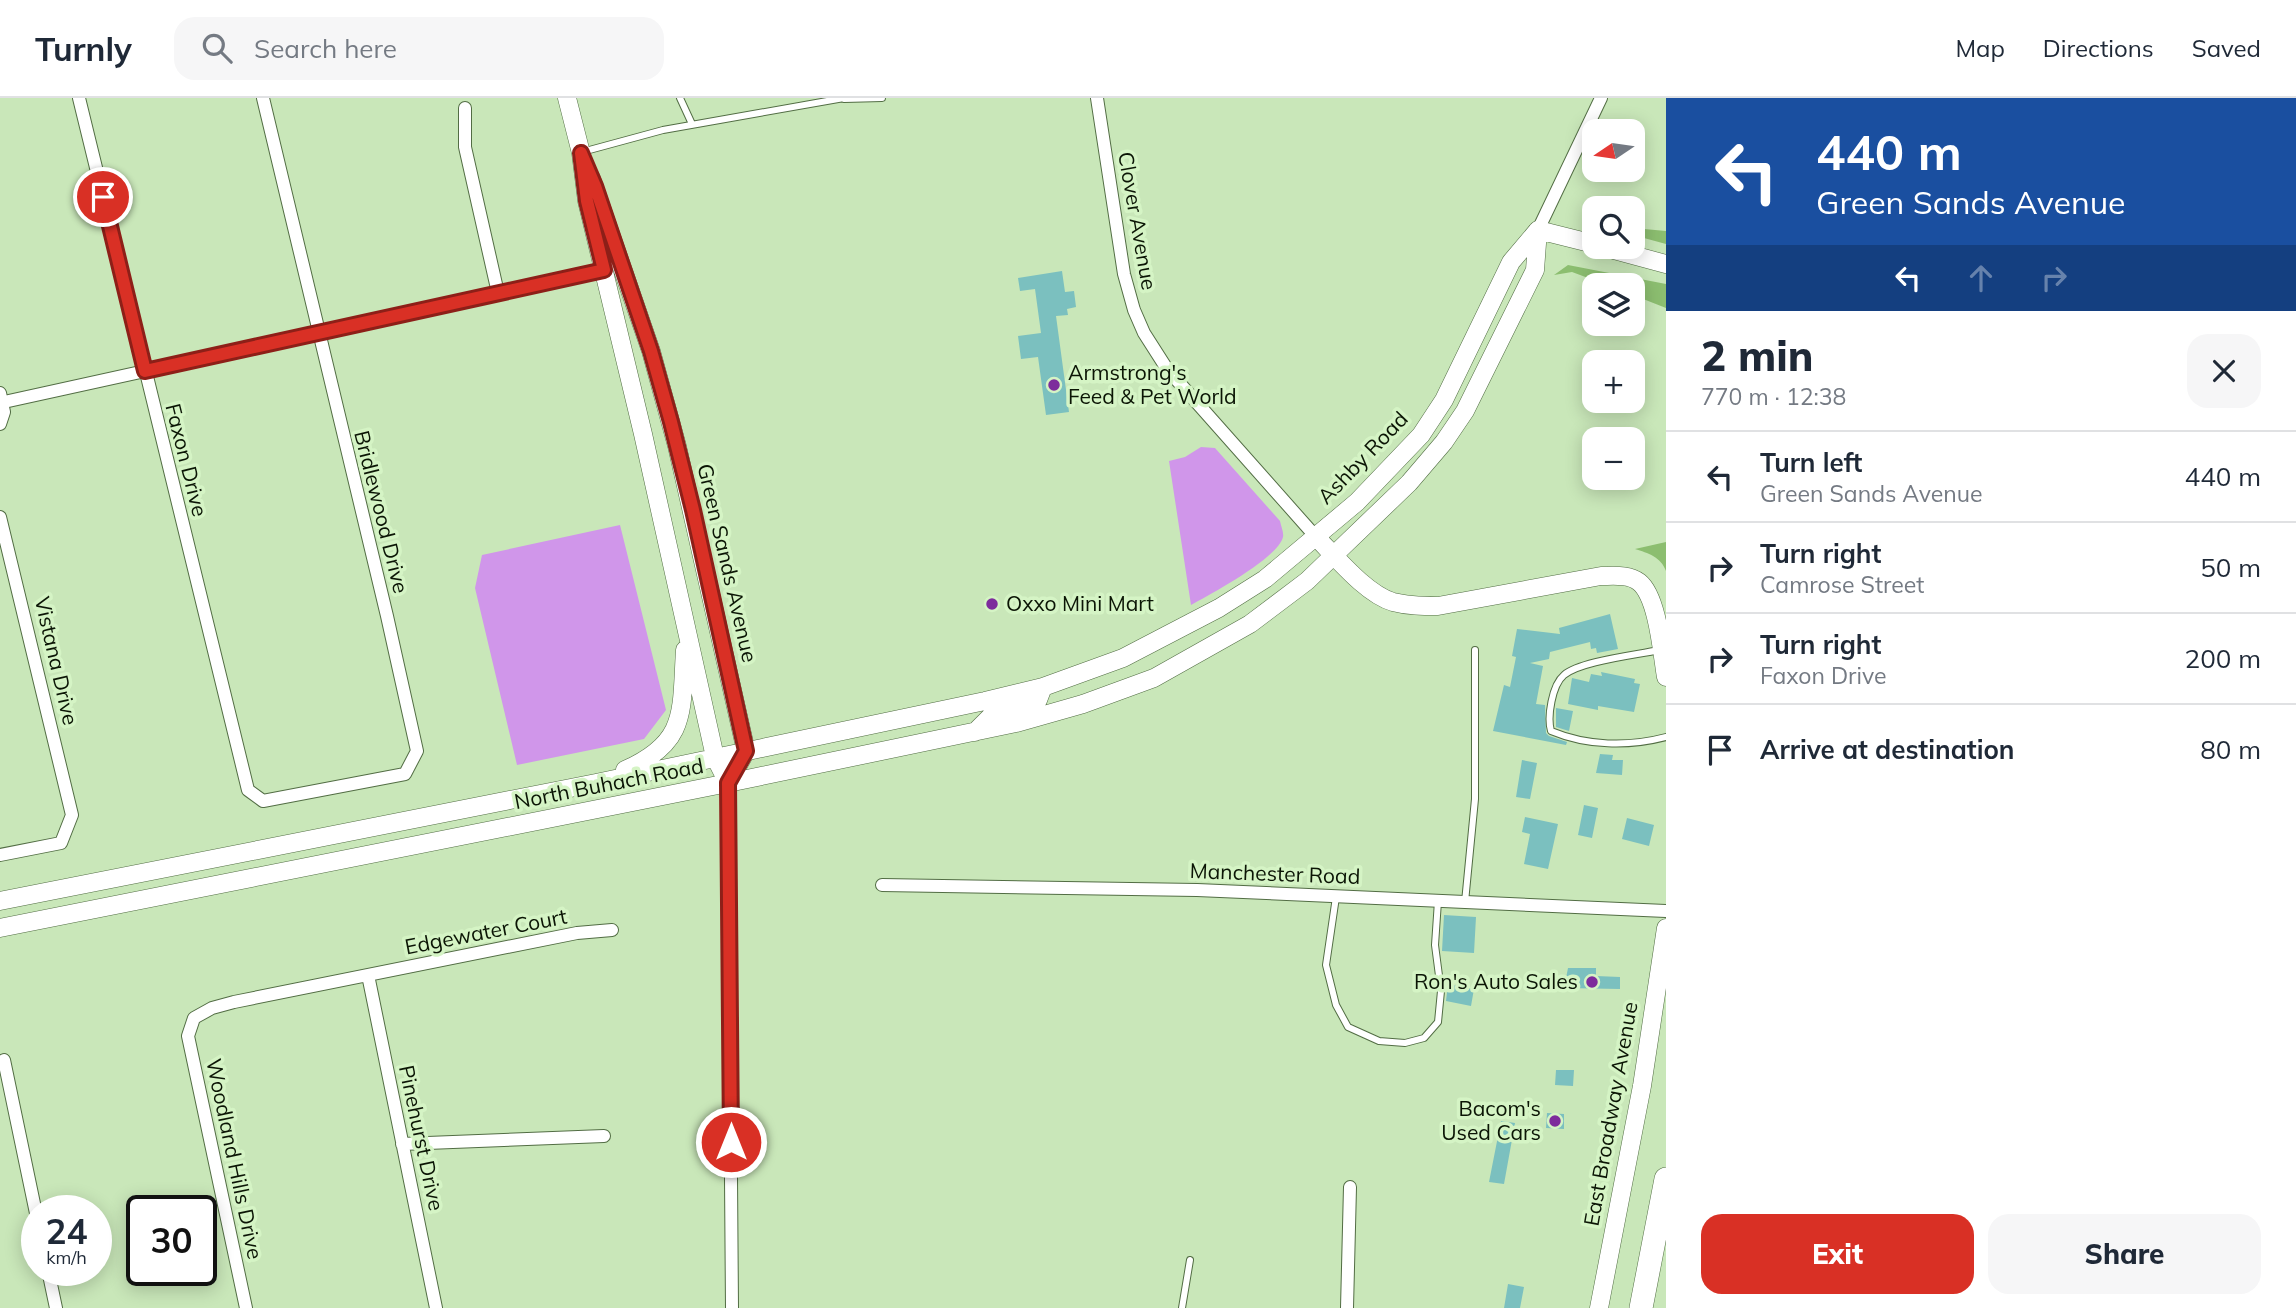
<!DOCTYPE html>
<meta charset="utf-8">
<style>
body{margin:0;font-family:Mulish,sans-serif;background:#f6f6f7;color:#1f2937;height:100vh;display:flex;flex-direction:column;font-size:26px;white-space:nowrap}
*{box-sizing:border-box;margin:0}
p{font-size:23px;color:#747a83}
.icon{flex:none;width:38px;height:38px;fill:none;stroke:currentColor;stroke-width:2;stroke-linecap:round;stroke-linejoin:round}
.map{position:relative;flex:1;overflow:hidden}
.drawer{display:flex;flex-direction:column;background:#fff;width:630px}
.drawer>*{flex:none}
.banner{background:#1a4fa0;color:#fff;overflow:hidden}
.needle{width:46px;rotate:257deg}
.fabs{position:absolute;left:1582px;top:21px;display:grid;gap:14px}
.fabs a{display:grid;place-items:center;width:63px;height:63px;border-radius:14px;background:#fff;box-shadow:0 4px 18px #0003;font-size:35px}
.speed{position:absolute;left:21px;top:1097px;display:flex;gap:14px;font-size:35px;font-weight:700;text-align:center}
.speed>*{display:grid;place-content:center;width:91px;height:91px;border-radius:50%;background:#fff;box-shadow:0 4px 18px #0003;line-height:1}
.speed small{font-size:18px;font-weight:400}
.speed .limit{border:4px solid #111;border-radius:10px;background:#fff;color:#111}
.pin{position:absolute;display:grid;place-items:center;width:60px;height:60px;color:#fff;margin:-30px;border:4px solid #fff;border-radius:50%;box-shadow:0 2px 7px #0007}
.me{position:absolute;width:77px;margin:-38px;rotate:0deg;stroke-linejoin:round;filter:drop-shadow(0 0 5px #0008)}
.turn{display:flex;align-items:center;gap:24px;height:147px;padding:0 35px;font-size:32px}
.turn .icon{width:91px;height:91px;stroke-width:2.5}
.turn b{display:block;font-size:49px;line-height:60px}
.lanes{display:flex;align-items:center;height:66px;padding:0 35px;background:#0003;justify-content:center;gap:35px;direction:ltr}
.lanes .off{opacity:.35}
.round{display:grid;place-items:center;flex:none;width:74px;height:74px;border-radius:21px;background:#f6f6f7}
.overview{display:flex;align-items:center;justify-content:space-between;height:119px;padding:0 35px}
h1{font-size:42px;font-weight:800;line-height:52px}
.primary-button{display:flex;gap:14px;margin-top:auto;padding:14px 35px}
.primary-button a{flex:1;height:80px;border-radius:21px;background:#d93025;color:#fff;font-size:28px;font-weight:800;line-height:80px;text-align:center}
.primary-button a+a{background:#f6f6f7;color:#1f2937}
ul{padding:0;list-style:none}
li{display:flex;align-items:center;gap:21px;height:91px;padding:0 35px;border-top:2px solid #e0e1e3}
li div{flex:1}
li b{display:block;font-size:26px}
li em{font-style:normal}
header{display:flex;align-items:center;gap:42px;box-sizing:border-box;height:98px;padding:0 35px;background:#fff;border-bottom:2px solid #e0e1e3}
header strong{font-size:33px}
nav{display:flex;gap:38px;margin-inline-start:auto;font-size:24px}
.search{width:490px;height:63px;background:#f6f6f7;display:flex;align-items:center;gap:18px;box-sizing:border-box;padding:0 24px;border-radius:21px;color:#747a83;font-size:26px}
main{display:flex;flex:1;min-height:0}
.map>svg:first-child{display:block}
.green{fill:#8cbe70}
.water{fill:#d096ea}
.building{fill:#7bc0bf}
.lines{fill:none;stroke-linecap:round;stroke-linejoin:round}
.lane-casing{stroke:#526d44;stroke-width:8}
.street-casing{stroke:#526d44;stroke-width:14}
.secondary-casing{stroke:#526d44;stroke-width:19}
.highway-casing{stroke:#526d44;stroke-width:24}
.lane{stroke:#fff;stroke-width:6}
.street{stroke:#fff;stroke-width:12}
.secondary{stroke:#fff;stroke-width:18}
.highway{stroke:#fff;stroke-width:23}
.route-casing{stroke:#8d1f18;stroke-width:18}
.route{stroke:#d93025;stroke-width:12}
.poi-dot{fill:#7d2c9c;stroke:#d5f4c5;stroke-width:2.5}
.labels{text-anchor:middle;stroke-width:7;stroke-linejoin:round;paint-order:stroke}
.street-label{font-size:21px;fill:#0b1505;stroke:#d5f4c5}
.poi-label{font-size:21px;fill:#0b1505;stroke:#d5f4c5;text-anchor:start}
</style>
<header>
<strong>Turnly</strong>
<div class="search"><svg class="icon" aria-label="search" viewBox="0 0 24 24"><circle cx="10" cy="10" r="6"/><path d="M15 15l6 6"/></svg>Search here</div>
<nav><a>Map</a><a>Directions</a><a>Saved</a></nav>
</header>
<main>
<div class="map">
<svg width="1666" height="1210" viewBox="0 0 1666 1210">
<rect width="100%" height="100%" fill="#c9e7b9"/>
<path class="green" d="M1633,130L1666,133V146L1633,137Z
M1568,167L1666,186V210L1633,197V187H1607L1572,174L1554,177Z
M1666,444V473C1661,459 1648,455 1635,451Z"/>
<path class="water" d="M1201,349L1215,350L1280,423C1281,428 1284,435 1283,439C1278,460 1211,496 1191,507L1169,363L1185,359Z
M620,427L666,612L644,641L517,667L475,490L482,457Z"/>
<path class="building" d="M1062,173L1065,194L1074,193L1076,209L1067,211L1068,217L1056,218L1069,314L1046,317L1038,259L1021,261L1018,238L1041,235L1035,191L1020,193L1018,180Z
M1610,516L1618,551L1597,555L1596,550L1591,551L1590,544L1550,554L1549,561L1530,565L1543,568L1536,606L1545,607L1546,635L1549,638L1567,644L1566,647L1493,633L1504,587L1510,589L1516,559L1512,558L1517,531L1560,536L1559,530Z
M1601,574L1635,581L1634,585L1640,586L1634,614L1598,608V612L1568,606L1572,580L1589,584L1591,576L1602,578Z
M1556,610L1573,613L1569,633L1556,629Z
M1600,656L1613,657L1612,662H1623L1622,677L1596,675Z
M1522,662L1537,665L1530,701L1516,699Z
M1584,707L1598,710L1592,740L1578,737Z
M1525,719L1558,726L1548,771L1524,766L1530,736L1522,734Z
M1627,720L1654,727L1649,748L1622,741Z
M1444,817L1476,819L1474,855L1442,853Z
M1568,870H1596V878L1620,879V891L1564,890Z
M1448,886L1474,891L1471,908L1446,903Z
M1556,972H1574L1573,988L1555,987Z
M1547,1015L1564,1016V1031L1546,1030Z
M1501,1023L1515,1025L1504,1086L1489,1084Z
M1508,1186L1524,1189L1520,1210H1504Z"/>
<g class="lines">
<defs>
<path id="lane" d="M680,0L692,26
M844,1L882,0
M582,54L663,32L844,0
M1659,552C1637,557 1580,563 1564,577C1552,587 1547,619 1551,633C1587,648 1628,649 1666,639
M1336,799L1326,867L1336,907L1348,929L1379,943L1405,945L1424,940L1438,924L1441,893L1435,847L1438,803
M1465,804L1475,701V552
M1182,1210L1190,1162"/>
<path id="street" d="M79,0L248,692L263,703L405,676L417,653L387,518L263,0
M1097,0L1124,176L1134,212L1144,235L1167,271L1316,439
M465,10V49L498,195
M1538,132L1601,0
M0,295L4,314L0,326
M4,304L604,172
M0,419L72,717L61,745L0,757
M728,685L732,1210
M882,787L1197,792L1666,813
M368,877L436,1210
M4,962L37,1120
M402,1046L604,1038
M48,1172L56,1210
M246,1210L188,938L194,920L212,910L234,904L577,835L612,832
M1347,1210L1350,1089"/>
<path id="secondary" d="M567,0L581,55L587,103L643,336L715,659L728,685
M591,80L651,253L677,348L746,653L728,685
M1538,132L1594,146
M1603,149L1666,166
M1316,439C1336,459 1366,496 1393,504C1408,508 1423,508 1438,508L1601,478C1613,478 1629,476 1639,484C1658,499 1662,556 1666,579
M975,634L992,617L1038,602L1043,589
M625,672C688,644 681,614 685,552
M0,803L596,685L985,603L1043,589L1123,560L1219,510L1265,481L1357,404L1421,337L1444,302L1511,164L1538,132
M0,830L728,685L1016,625L1083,606L1154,580L1250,526L1307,483L1409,385L1444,344L1465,313L1535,172L1538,132
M1599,1210L1642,988L1666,830"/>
<path id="highway" d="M1641,1210L1666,1081"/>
</defs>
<use href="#lane" class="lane-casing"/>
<use href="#street" class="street-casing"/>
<use href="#secondary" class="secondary-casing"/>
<use href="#highway" class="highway-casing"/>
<use href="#lane" class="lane"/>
<use href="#street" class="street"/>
<use href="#secondary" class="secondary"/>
<use href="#highway" class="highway"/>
</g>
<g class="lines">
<defs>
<path id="route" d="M103,99L145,273L604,172L587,103L581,55L595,88L651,253L671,324L693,412L746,653L728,685L731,1044"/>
</defs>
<use href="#route" class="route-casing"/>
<use href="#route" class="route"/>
</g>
<g class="poi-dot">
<circle cx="1054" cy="287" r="7"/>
<circle cx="992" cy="506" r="7"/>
<circle cx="1592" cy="884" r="7"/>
<circle cx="1555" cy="1023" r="7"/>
</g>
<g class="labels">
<g class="street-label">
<text transform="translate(1137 123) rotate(80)" y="7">Clover Avenue</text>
<text transform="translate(1363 360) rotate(-46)" y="7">Ashby Road</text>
<text transform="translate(186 362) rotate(76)" y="7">Faxon Drive</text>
<text transform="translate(381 414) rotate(76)" y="7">Bridlewood Drive</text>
<text transform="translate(727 465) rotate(77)" y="7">Green Sands Avenue</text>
<text transform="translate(56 563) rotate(77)" y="7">Vistana Drive</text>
<text transform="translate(609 686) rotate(-11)" y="7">North Buhach Road</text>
<text transform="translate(1275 776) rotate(2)" y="7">Manchester Road</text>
<text transform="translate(486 834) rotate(-11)" y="7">Edgewater Court</text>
<text transform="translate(1611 1016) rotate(-80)" y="7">East Broadway Avenue</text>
<text transform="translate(421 1040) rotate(78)" y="7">Pinehurst Drive</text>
<text transform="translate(234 1061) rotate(78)" y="7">Woodland Hills Drive</text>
</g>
<g class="poi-label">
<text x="1068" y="282">Armstrong's<tspan x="1068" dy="24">Feed &amp; Pet World</tspan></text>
<text x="1006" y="513">Oxxo Mini Mart</text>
<text x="1578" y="891" text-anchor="end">Ron's Auto Sales</text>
<text x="1541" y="1018" text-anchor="end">Bacom's<tspan x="1541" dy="24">Used Cars</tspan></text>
</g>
</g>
</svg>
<div class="fabs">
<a><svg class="needle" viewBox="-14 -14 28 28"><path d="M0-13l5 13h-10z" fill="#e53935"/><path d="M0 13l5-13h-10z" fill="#747a83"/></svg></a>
<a><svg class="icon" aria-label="search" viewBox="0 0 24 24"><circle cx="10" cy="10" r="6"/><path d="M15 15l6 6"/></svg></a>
<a><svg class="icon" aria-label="layers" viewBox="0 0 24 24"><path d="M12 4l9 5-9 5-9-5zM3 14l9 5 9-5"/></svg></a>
<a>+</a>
<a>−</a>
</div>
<div class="speed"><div>24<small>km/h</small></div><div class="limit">30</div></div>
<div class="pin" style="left:103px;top:99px;background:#d93025"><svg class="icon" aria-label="arrive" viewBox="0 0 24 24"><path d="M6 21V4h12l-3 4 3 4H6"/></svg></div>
<svg class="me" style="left:731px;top:1044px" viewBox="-20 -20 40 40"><circle r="17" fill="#d93025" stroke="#fff" stroke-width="3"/><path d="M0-11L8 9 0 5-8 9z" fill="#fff"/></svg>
</div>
<section class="drawer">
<div class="banner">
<div class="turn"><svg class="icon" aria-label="left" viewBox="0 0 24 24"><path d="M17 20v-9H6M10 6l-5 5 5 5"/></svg><div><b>440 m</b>Green Sands Avenue</div></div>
<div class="lanes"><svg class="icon" aria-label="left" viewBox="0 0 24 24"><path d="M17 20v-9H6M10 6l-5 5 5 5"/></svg><svg class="icon off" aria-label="ahead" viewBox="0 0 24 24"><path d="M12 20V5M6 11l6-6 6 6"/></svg><svg class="icon off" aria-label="right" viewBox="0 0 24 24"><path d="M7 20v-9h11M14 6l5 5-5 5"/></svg></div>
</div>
<div class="overview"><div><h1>2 min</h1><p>770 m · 12:38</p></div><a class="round"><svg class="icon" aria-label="close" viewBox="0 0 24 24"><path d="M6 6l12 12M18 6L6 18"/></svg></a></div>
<ul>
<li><svg class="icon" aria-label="left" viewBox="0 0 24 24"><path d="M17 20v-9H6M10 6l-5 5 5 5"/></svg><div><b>Turn left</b><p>Green Sands Avenue</p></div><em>440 m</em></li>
<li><svg class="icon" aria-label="right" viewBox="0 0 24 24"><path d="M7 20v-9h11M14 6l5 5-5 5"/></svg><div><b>Turn right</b><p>Camrose Street</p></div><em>50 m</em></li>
<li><svg class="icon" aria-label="right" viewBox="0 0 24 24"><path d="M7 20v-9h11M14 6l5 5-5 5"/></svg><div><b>Turn right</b><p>Faxon Drive</p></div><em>200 m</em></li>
<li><svg class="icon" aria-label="arrive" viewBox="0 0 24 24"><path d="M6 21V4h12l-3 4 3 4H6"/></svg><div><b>Arrive at destination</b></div><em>80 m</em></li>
</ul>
<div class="primary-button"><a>Exit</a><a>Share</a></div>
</section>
</main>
